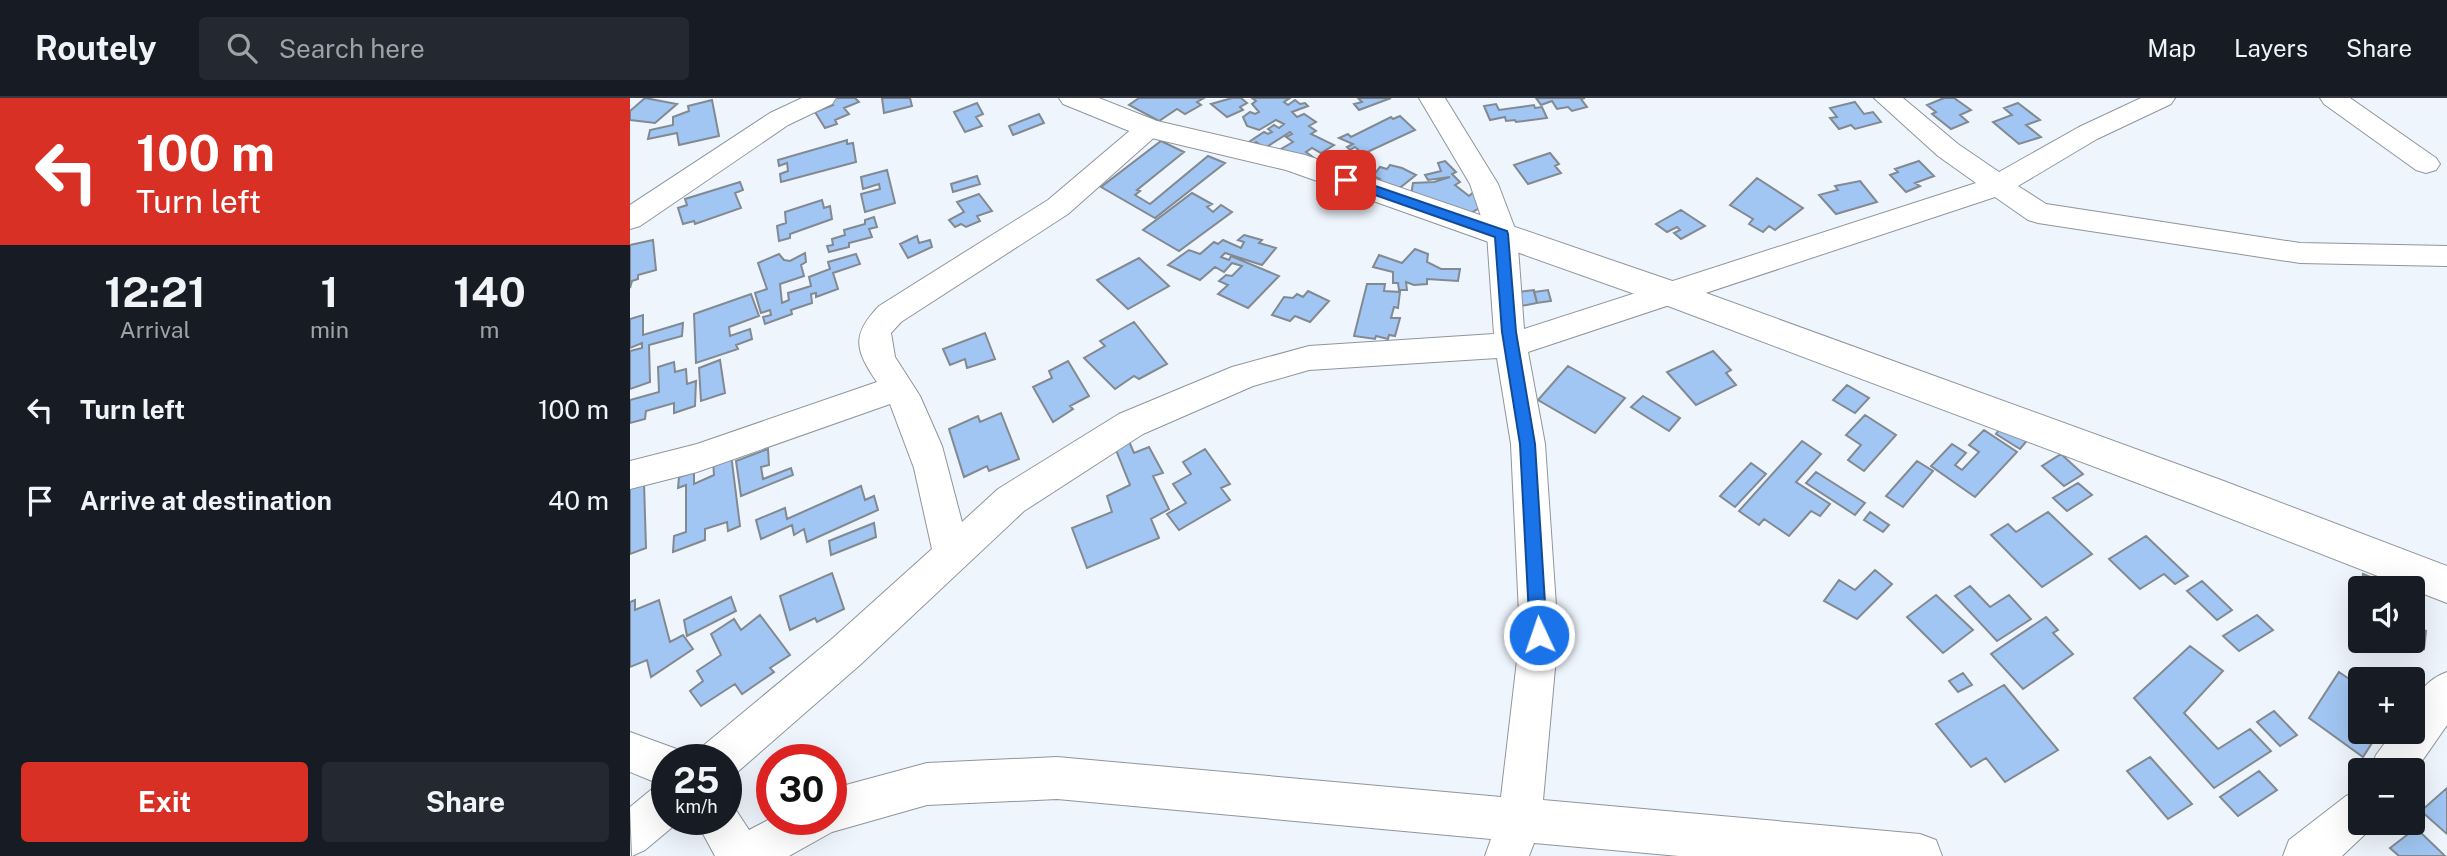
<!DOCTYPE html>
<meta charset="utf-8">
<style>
body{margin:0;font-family:"Public Sans",sans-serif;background:#242831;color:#f1f3f6;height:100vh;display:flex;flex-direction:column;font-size:26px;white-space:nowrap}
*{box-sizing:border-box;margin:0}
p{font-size:23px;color:#9ea1a6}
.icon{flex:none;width:38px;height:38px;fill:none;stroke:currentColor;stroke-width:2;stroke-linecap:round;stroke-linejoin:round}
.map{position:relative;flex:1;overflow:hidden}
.panel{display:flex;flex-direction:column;background:#171b24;width:630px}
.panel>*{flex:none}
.banner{background:#d93025;color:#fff;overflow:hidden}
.buttons{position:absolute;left:1718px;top:478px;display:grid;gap:14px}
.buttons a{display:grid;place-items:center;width:77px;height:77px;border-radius:7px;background:#171b24;box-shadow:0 7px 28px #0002;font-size:35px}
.speed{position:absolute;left:21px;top:646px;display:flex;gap:14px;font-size:35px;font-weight:700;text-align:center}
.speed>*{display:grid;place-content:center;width:91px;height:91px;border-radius:50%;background:#171b24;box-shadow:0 7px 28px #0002;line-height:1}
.speed small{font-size:18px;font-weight:400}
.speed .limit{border:10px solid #d22;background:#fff;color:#111}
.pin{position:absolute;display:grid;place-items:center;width:60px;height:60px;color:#fff;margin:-30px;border-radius:14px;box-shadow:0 4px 10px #0006}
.me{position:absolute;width:77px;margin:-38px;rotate:357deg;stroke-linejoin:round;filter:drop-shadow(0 0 5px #0008)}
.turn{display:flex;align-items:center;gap:24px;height:147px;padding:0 21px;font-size:32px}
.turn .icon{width:91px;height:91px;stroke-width:2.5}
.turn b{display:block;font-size:49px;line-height:60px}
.eta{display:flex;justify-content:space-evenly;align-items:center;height:119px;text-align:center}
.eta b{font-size:42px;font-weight:700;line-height:49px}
.cta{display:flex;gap:14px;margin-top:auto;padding:14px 21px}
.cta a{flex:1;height:80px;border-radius:7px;background:#d93025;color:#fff;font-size:28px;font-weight:700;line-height:80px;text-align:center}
.cta a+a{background:#242831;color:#f1f3f6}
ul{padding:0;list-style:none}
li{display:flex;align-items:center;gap:21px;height:91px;padding:0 21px}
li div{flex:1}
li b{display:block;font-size:26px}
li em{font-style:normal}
header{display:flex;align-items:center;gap:42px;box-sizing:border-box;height:98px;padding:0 35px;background:#171b24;border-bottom:2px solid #363941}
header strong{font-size:33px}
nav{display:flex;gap:38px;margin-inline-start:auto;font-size:24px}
.search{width:490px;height:63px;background:#242831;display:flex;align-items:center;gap:18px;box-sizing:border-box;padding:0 24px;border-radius:7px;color:#9ea1a6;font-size:26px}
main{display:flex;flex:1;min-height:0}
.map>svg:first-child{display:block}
.building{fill:#a1c6f3;stroke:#838990;stroke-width:2}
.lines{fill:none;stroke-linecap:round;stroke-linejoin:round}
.minor-casing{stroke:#8f959c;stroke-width:2}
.tertiary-casing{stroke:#8f959c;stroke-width:2}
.minor{fill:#fff;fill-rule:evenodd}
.tertiary{fill:#fff;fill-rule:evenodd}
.route{fill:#1a73e8;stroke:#114b97;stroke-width:2}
</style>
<header>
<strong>Routely</strong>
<div class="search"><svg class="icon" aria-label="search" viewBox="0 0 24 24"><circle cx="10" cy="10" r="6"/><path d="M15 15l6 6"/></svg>Search here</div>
<nav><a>Map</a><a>Layers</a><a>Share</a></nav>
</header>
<main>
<section class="panel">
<div class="banner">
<div class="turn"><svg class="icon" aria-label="left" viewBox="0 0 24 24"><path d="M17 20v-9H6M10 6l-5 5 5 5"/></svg><div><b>100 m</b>Turn left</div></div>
</div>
<div class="eta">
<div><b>12:21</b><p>Arrival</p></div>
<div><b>1</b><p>min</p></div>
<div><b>140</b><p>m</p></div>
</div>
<ul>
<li><svg class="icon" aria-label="left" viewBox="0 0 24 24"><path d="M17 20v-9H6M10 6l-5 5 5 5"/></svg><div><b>Turn left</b></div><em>100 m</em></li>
<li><svg class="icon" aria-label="arrive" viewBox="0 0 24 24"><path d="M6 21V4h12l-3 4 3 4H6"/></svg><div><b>Arrive at destination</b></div><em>40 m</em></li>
</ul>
<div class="cta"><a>Exit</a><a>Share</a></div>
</section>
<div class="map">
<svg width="1817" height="758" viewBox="0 0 1817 758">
<rect width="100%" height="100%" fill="#eef5fd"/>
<path class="building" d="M15,0L47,6L25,25L0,22V13Z
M205,0H225L229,4L214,10L219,16L205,22L207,26L195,30L185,14L203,7L199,3Z
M252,0H280L282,8L254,15Z
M509,0H574L567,4L571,7L555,16L547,11L529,23L499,7Z
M602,0H611L617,5L610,9L613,12L597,19L581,6Z
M622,0H660L654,4L658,7L665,2L670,6L675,5L678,8L662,14L667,19L674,16L686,24L679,28L686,33L681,36L704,47L691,55L682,50L676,54L683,59L677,62L646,54L663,44L656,39L662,36L660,34L635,50L626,44L620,48L616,46L634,34L638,36L642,34L638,31L644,27L649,30L654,26L646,22L629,32L617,28L613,19L620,14L625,16L629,14L622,6L626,3Z
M728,0H761L729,12L724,6L732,4Z
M906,0H955L951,1L957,9L942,13L938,9L927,11L922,3L911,7Z
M1314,0H1324L1341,12L1330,17L1338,24L1321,31L1302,16L1306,14L1297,7Z
M82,2L89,38L49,47L47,35L18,41L20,32L43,27V19L59,13L58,8Z
M1225,4L1234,16L1243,14L1251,24L1225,31L1221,27L1209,31L1200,20L1207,19L1200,10Z
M347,5L353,16L346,19L352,28L335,34L324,14Z
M1388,5L1410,22L1396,27L1411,39L1389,46L1363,24L1382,17L1374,10Z
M866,6L869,12L904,7L905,10L912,9L917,20L886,24L885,22L876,23L875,19L860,22L854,8Z
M409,16L414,25L383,37L379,28Z
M770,18L785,32L733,56L725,49L720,52L717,49L723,46L709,40L718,36L721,39L761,19L763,21Z
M217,42V46L223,45L226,64L151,84L150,76L158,73L157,65L149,68L148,62Z
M531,43L554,54L507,92L510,93L505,97L520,106L578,58L595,65L525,120L471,89Z
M920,55L929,66L925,68L931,75L898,86L884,67Z
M815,63L826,74L822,76L830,84L825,87L839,98L846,92L853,108L832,120L781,97L783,85L804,84L820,79L798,82L795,77L811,73L808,65Z
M1289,63L1304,78L1285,85L1290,88L1276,94L1260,77L1268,74L1265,71Z
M760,67L772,70L786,77L767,92L747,84L750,81L743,78L750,69L757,71Z
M257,72L265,105L235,114L231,96L250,91L249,86L233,91L231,79Z
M347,78L350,86L323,94L321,86Z
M1127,80L1173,110L1145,132L1139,128L1133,134L1119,126L1123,121L1100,107Z
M1230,83L1247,104L1206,116L1189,97L1208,92L1205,88Z
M110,84L113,92L105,95L111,110L65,126L64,123L53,126L48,110L57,107L55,101Z
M562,95L582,106L577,109L583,114L591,107L602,114L549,153L513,132Z
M349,96L362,113L347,118L350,123L336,129L331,126L325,129L319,122L334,114L327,104Z
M192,102L194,110L200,108L202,121L160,136V140L149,143L147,128L156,125L155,114Z
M1051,112L1075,128L1051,141L1044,135L1050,132L1047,129L1037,134L1026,126Z
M244,119L247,129L239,131L242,139L219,145V149L199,154L197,148L203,147L202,141L215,137L214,132L235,126V122Z
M614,137L632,142L629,145L646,150L632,167L595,155L591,159L599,162L601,158L649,178L618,210L588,196L598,187L589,183L596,177L602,178L612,168L602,165L594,174L585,169L570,182L538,167L559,152L570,156L584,144L588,146L593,142L611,150L614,144L608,142Z
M287,138L289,145L300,142L302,149L278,160L270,146Z
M23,142L26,172L8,177V181L2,183L0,190V147Z
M785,151L798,156L797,164L811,171H830L828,183L797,181V186L784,187L776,184L777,192H769L768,185H763V174L743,169L749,157L772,165Z
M175,155L176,164L171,167L174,178L150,186L152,205L159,202L158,195L181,188L179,179L200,171L198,164L226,156L230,166L203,175L208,191L186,199V195L181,196L182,205L161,212L162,216L135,226L133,219L141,217L140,212L131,215L125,195L137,191L128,165L149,156L154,162L160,163Z
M509,160L539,188L498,211L467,182Z
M737,186H755L754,193L770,194L768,210L764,209L761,220H770L765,238L759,237L758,241L746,238L745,241L724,238Z
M904,192L907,205L891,208L888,194Z
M918,192L921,203L907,205L904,194Z
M678,193L699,203L680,224L665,218L660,223L642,217L654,199L663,200L667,196L673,199Z
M121,196L129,218L99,229L100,238L120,231L122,241L106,247L108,251L66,265L64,216Z
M13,217V237L53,225L52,238L19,247L20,284L0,291V253L12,250V245L0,250V221Z
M504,224L537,266L509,281L504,278L485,291L454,260L475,248L470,243Z
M355,235L365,261L337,270L335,261L320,267L313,251Z
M1083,253L1101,272L1096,275L1106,287L1066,307L1037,274Z
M90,262L95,295L71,303L69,270Z
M438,263L459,298L440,308L443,311L423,324L403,289L422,280L419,273Z
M44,264L45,274L56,271L57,286L66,283L65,308L44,315V305L16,313L15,321L0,325V302L29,294L28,269Z
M938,268L995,300L965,335L908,302Z
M1217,287L1239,300L1225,315L1203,302Z
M1013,298L1050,320L1039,333L1001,309Z
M371,315L389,361L359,373L357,368L334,379L319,331L348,318L350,324Z
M1235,317L1266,337L1234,373L1218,362L1231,347L1216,337Z
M1375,324L1400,339L1390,351L1366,336Z
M1354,332L1387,354L1345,399L1301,368L1322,346L1336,355L1325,367L1332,372L1349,354L1339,347Z
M498,341L504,355L519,349L533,375L523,378L539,411L521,421L529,440L457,470L442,430L482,414L477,398L500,387L484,347Z
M1172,343L1191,356L1166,384L1200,406L1190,418L1181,413L1159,438L1134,421L1129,427L1109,413Z
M138,351L139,367L131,369L133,381L161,370L163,377L111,398L106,363Z
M575,351L600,386L591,390L600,402L549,432L537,416L556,405L543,386L561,376L553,364Z
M101,356L110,428L98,433L97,424L75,431V442L43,454L44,438L56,434V387L48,390L49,379L64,374V386L84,377L83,363Z
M1431,356L1453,376L1434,388L1412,368Z
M1287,363L1303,373L1273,409L1256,398Z
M1121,365L1136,376L1105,409L1090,398Z
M1186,374L1235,405L1225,417L1176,385Z
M14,384L16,450L0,456V388Z
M1448,385L1462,397L1437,413L1423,400Z
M231,388L235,402L244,398L248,412L177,444L174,431L164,437L162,427L131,441L126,422L155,410L157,421Z
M1240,414L1259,427L1253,434L1234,422Z
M1418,414L1462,456L1412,489L1361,437L1378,426L1386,434Z
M244,425L246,439L201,457L199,443Z
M1516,438L1558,478L1545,486L1534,476L1510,491L1479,461Z
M1245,472L1262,486L1227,521L1194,503L1209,482L1225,492Z
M202,475L214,511L187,524L185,520L160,532L150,498Z
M1733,476L1767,490H1731Z
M1572,483L1602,512L1587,522L1557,493Z
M1340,488L1360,509L1379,497L1401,521L1367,543L1325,498Z
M1306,497L1343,532L1313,555L1277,519Z
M101,499L106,513L57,538L54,522Z
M5,502V512L29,502L40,544L53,537L63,551L21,579L17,562L0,569V504Z
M130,517L160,557L140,570L144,574L112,596L105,586L71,608L60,593L73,583L67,573L91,557L81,536L104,521L111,532Z
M1627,517L1643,532L1609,553L1593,538Z
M1416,519L1428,532L1423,535L1443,556L1393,591L1361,556Z
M1783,528L1796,533L1794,551L1775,542H1783Z
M1560,548L1593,573L1554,615L1588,651L1620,631L1641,653L1584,690L1504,600Z
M1709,574L1731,589V634H1749L1733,659L1679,620Z
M1333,575L1342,587L1328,594L1319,583Z
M1374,587L1428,652L1375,684L1356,660L1341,669L1306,626Z
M1644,613L1667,637L1650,648L1627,624Z
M1520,659L1562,706L1538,721L1497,673Z
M1629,673L1647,692L1608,718L1590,699Z
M1817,690V736L1791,713Z
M1786,730L1815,758H1769L1760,750Z"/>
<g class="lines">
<defs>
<path id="minor" d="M172,0H206L202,6L158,27L10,128L0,131V107L140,15Z
M789,0H815L868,86L887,136L894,231L1346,85L1308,58L1244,0H1273L1328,46L1369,74L1449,29L1511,0H1545L1541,6L1467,41L1388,88L1416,106L1670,145L1817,148V168L1670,165L1408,125L1398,122L1365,99L898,254L915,346L928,537L913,702L1290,736L1306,742L1312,758H1049L904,745L899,758H855L861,741L427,701L297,707L202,734L159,758H85L65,721H96V703L102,706L119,732L142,720L201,721V691L297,665L427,659L871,699L890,537L881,346L867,260L679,272L623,288L513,336L394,413L231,566L104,677L96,680V662H68L74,647L203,540L302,451L284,370L260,306L67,374L0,391V363L67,346L247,284C225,252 221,237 249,208L418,102L510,24L519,22L528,24L532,30L528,36L438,116L271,224L261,235L265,259L290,298L312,348L332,424L368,391L489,316L602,269L679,248L864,236L857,136L840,86Z
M1690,0H1720L1806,60L1810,66L1806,72L1796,75L1786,72L1694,6Z
M1817,574V627L1783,676V672H1740L1746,657L1763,634H1783C1783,605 1788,585 1817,574Z
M0,634L52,653L55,662H37V721H52L15,752L2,758L0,709L22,691L32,687L0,674Z
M1731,692V724H1748L1712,758H1653L1659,742L1716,698Z"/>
<path id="tertiary" d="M429,0H469L527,23L675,57L1054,187L1591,382L1817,468V505L1563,406L1030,205L656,72L509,37L433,6Z"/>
</defs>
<use href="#minor" class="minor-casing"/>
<use href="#tertiary" class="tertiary-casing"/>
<use href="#minor" class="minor"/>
<use href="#tertiary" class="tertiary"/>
</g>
<path class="route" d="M716,78L877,133L878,136L886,234L905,346L917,537L915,542L909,545L902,542L900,537L890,346L872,234L865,139L711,85V79Z"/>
</svg>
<div class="buttons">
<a><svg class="icon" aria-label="sound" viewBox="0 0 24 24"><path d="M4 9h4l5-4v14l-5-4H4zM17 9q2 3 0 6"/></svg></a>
<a>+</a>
<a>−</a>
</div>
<div class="speed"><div>25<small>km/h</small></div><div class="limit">30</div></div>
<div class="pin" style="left:716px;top:82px;background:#d93025"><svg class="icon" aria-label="arrive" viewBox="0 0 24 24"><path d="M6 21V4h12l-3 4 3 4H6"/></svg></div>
<svg class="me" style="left:909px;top:537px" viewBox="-20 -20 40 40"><circle r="17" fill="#1a73e8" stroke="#fff" stroke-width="3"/><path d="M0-11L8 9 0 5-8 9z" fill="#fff"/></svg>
</div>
</main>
